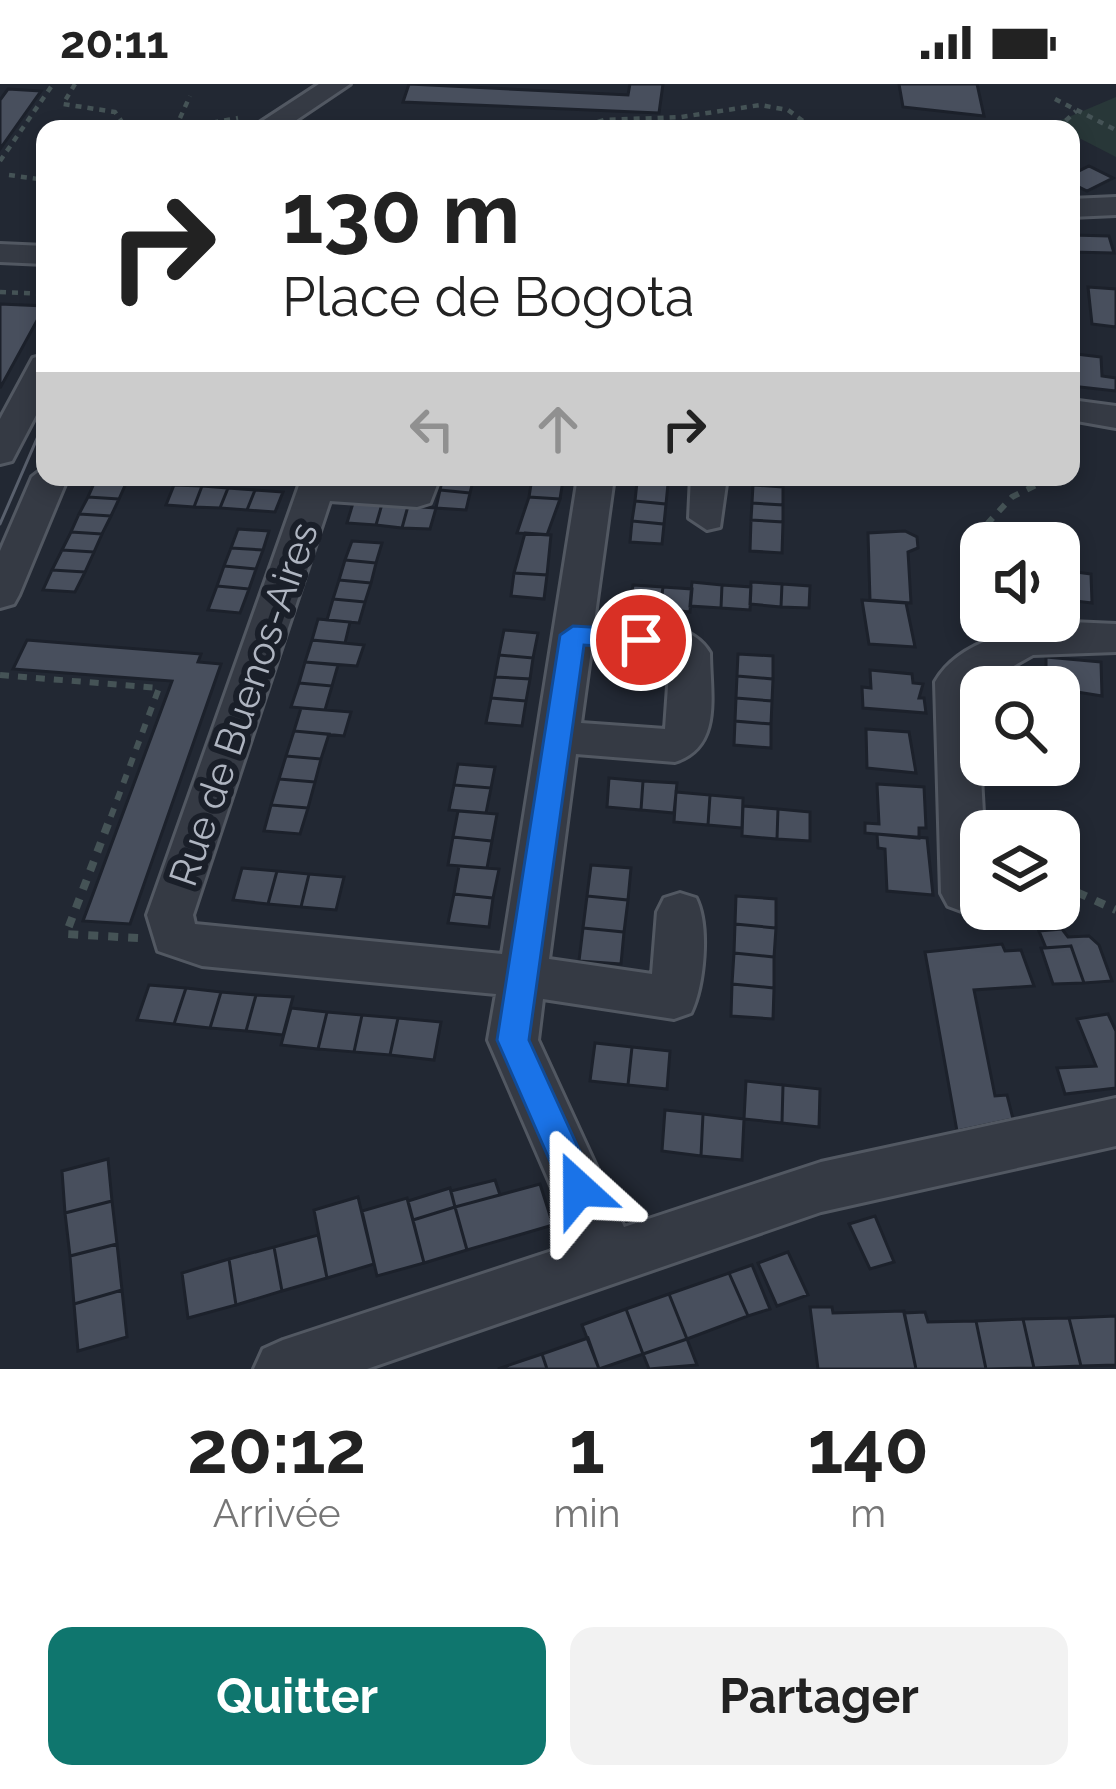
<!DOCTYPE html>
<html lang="fr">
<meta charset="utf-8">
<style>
body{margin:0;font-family:Raleway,sans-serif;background:#f2f2f2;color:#222;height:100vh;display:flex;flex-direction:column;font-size:45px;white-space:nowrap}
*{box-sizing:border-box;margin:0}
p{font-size:39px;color:#767676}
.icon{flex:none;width:66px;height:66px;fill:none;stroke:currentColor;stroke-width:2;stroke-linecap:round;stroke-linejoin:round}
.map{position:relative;height:1285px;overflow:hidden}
.side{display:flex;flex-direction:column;background:#fff;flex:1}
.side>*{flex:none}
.hud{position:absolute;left:36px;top:36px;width:1044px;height:366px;border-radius:24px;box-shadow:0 6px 18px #0003;background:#fff;color:#222;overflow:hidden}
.controls{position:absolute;left:960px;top:438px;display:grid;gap:24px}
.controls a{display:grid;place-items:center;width:120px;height:120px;border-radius:24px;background:#fff;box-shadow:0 6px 18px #0003;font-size:60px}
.pin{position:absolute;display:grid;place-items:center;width:102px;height:102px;color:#fff;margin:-51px;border:6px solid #fff;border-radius:50%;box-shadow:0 3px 12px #0007}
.me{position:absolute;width:132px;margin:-66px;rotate:336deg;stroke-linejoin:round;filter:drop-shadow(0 0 9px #0008)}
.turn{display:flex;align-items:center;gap:42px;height:252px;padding:0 48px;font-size:54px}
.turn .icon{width:156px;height:156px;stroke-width:2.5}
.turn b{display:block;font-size:84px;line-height:102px}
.lanes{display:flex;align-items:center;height:114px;padding:0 48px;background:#0003;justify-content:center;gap:60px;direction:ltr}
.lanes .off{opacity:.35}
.eta{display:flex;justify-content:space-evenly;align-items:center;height:204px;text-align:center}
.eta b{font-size:72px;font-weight:700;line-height:84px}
.cta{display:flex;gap:24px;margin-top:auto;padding:24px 48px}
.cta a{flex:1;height:138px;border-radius:24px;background:#0f766e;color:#fff;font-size:48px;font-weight:700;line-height:138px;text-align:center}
.cta a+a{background:#f2f2f2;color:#222}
.status{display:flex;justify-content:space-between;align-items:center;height:84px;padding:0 60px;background:#fff;direction:ltr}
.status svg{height:33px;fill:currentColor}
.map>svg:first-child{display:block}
.green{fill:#283738}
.building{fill:#484f5d;stroke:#1c212b;stroke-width:3}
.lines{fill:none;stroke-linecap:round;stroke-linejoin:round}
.minor-casing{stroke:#525862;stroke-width:6}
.path-far2{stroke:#455356;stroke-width:4.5;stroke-dasharray:6 6;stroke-linecap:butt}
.path-far1{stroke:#455356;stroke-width:6;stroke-dasharray:9 9;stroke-linecap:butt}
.path{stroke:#455356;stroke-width:8;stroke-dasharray:10 10;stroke-linecap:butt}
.minor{fill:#353a44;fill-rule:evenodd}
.tram{stroke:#59606d;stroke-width:3}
.route{fill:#1a73e8;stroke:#114b97;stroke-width:3}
.labels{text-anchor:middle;stroke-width:12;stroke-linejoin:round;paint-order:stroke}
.street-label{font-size:39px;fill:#afb5c1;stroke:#1a1f29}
</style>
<div class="status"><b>20:11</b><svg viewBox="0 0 49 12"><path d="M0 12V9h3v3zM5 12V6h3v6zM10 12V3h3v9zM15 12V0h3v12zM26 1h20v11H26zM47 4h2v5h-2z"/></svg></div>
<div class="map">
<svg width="1116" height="1285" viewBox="0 0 1116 1285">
<rect width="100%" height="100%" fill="#222833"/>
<path class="green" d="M1116,13V73L1052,40Z"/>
<path class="building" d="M409,0L628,11L630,0H663L659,29L403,18Z
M899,0H977L984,32L903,23Z
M8,5L41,7L0,65V16Z
M1089,82L1113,94L1087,107L1071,99V91Z
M1071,151L1109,152L1114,169L1071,168Z
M1088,203L1116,205V243L1092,240Z
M0,220L45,222L0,304Z
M1076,270L1101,273L1102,292L1116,294V307L1071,302Z
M443,393H474L470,409L440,406Z
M532,394L563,396L560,415L529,413Z
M96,395L127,397L119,415L88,413Z
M637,398L668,400L666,420L635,417Z
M174,401L202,402L194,423L166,421Z
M753,401L783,403V421L752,419Z
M202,402L228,404L220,424L194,423Z
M228,404L255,406L247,426L220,424Z
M255,406L283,408L275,428L247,426Z
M440,406L470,409L466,426L436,424Z
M88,413L119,415L111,432L79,430Z
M529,413L560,415L547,451L517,449Z
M635,417L666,420L664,440L632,437Z
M353,419L382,420L376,441L347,439Z
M752,419L783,421V438L751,436Z
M382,420L408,422L402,444L376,441Z
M408,422L436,424L430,445L402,444Z
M79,430L111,432L102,450L71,448Z
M751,436L783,438L782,469L750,467Z
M632,437L664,440L662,460L630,458Z
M238,445L269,447L263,466L231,464Z
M905,447L917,453L918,464L908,468L911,519L870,516L868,449Z
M71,448L102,450L94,468L62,466Z
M525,449L551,451L547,491L514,489Z
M352,457L382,459L376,479L345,476Z
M231,464L263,466L256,485L224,482Z
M62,466L94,468L85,488L52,486Z
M345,476L376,479L371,499L339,496Z
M1059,477L1069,487L1091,490L1092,519L1059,515Z
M224,482L256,485L249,505L217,502Z
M52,486L85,488L75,508L43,506Z
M514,489L547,491L544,515L511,512Z
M339,496L371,499L365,518L333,515Z
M692,498L722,501L721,524L690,522Z
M751,498L782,500L781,523L750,520Z
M782,500L810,502L809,524L781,523Z
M633,501L663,503L660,525L630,523Z
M722,501L751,503L750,526L721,524Z
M217,502L249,505L240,529L208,526Z
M663,503L692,505L690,528L660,525Z
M333,515L365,518L359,539L327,536Z
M862,516L906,519L915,563L869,560Z
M318,535L350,538L345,559L312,556Z
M504,546L538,549L533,574L499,571Z
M27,556L201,570L198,578L221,580L130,840L83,837L172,597L13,585Z
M312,556L364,561L357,582L305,578Z
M738,570L773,572V595L737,592Z
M499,571L533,574L530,595L495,593Z
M1046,573L1101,578L1102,612L1046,603Z
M305,578L338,581L332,602L299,599Z
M870,586L912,590L913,599L923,600L919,614H924L926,629L863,624L862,603L871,604Z
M737,592L773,595L772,617L736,614Z
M495,593L530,595L526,617L491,614Z
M299,599L332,602L325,626L291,623Z
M491,614L526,617L522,642L486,639Z
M736,614L772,617L771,640L735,637Z
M301,624L351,628L344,652L294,647Z
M735,637L771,640V664L734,661Z
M866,645L909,648L916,689L867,684Z
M294,647L329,650L321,675L286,672Z
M286,672L321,675L315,698L279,695Z
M458,680L495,683L491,704L454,701Z
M609,694L643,697L641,726L607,723Z
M279,695L315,698L308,724L271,721Z
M643,697L677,699L674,729L641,726Z
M877,700L924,703L926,744H919V754L865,749V739L879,740Z
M454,701L491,704L486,729L449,726Z
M676,708L710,711L708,741L674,738Z
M710,711L743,714L742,744L708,741Z
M271,721L308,724L300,750L264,747Z
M743,722L778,725L777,755L742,752Z
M778,725L810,728V757L777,755Z
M458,727L497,730L492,757L453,753Z
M877,750L927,754L933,811L887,807L885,765L878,764Z
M453,753L492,757L487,784L448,781Z
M591,781L631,784L628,816L587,812Z
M459,782L499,785L493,814L454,810Z
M242,784L277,787L268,820L233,816Z
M277,787L309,790L301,823L268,820Z
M309,790L344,793L336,826L301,823Z
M454,810L493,814L489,843L448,839Z
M587,812L628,816L624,848L583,844Z
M736,812L776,815V844L735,840Z
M735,840L776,844L774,873L734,869Z
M583,844L624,848L621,880L579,877Z
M1062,845L1068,853L1089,852L1099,861L1112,897L1084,899L1071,862L1046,864L1039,847Z
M1002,860L1005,867L1021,866L1034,902L974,906L995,1012L1007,1011L1013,1035L957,1047L925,868Z
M1071,862L1084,899L1053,900L1041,864Z
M734,869L774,873V904L732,900Z
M732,900L774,904L773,935L731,932Z
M149,901L186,904L174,940L137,936Z
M186,904L221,908L210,944L174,940Z
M221,908L256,911L246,947L210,944Z
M256,911L293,913L283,951L246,947Z
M291,924L327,928L318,965L281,961Z
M327,928L362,931L354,968L318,965Z
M1108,930L1116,947V1004L1065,1010L1057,984L1096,982L1077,935Z
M362,931L398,934L390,971L354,968Z
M398,934L441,938L434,976L390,971Z
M595,959L632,963L628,1001L590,997Z
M632,963L670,967L667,1005L628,1001Z
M746,997L783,1001L782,1039L744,1035Z
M783,1001L820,1005L819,1043L782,1039Z
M665,1026L703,1030L701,1072L662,1067Z
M703,1030L744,1035L742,1076L701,1072Z
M108,1075L112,1117L65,1129L62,1087Z
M495,1096L500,1111L455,1123L451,1107Z
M540,1100L553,1141L467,1166L455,1123Z
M450,1104L455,1123L413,1136L408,1117Z
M358,1113L374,1180L327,1194L314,1126Z
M407,1114L424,1179L377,1192L362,1127Z
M112,1117L117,1160L70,1172L65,1129Z
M455,1123L467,1166L424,1179L413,1136Z
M875,1132L894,1178L870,1185L849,1140Z
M318,1151L327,1194L282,1207L274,1163Z
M117,1160L122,1206L74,1220L70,1172Z
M274,1163L282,1207L236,1221L229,1175Z
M788,1168L808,1211L777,1222L758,1179Z
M229,1175L236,1221L188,1234L182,1189Z
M752,1181L770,1225L748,1232L729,1189Z
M729,1189L748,1232L687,1255L669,1210Z
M122,1206L127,1253L78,1267L74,1220Z
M669,1210L687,1255L643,1270L626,1225Z
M810,1223H832L833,1229L904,1227L916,1285H818Z
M626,1225L643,1270L599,1285L582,1241Z
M925,1228L928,1238L976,1237L986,1285H916L904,1229Z
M1116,1232V1281L1081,1282L1069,1234Z
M1069,1234L1081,1282L1034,1284L1023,1235Z
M1023,1235L1034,1284L986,1285L976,1237Z
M588,1254L599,1285H547L542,1270Z
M687,1255L697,1281L649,1285L643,1270Z
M542,1270L547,1285H498L521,1277Z"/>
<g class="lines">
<defs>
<path id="minor" d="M319,0H350L283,45H250Z
M1116,113V131L1071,133V115Z
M0,160L45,162V180L0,178Z
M45,271V314L12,377L0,380V335L33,274Z
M1071,316L1116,322V344L1071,336Z
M45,383V393H68L19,511L14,520L0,524V467L32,393Z
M302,393L402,398L404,393H440L430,419L417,423L330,417L193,831L195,840L502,870L578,393H614L594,538C632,541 689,532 710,569C710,609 723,663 675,678L576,670L549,875L652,890L657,828L664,814L680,809L696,814C710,842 704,902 691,929L674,935L543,915L538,956L624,1143L821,1078L1116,1014V1062L821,1128L367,1285H254L263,1265L283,1256L576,1159L488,956L496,910L202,882L158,867L147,831ZM591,566L670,574L665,645L581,639Z
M691,393H727L720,443L707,446L689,434Z
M1071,538L1116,540V568L1033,571L976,603L984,747L981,821L964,828L948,822L941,809L935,598C959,555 1026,542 1071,538Z"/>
</defs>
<use href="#minor" class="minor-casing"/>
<path class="path-far2" d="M75,0L63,20L115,28L122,38L164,45
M1055,15L1116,46
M175,45L190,12
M177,45L238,34
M575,45L604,36L681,33L760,21L788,26L814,45
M1057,45L1076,27
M0,77L53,0
M9,91L45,96
M0,208L45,210"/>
<path class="path-far1" d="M989,459L988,439L1012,413L1052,393
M0,591L159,604L107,743"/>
<path class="path" d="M108,740L66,850L138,854
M1059,800L1116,826"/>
<use href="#minor" class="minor"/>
<path class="tram" d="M0,440L45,336"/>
</g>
<path class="route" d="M573,542L641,546L654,556L641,565L584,561L529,956L597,1105L592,1116L579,1121L567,1116L497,956L560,551Z"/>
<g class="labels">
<g class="street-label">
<text transform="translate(243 620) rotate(-71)" y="14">Rue de Buenos-Aires</text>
</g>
</g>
</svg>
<div class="controls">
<a><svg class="icon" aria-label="sound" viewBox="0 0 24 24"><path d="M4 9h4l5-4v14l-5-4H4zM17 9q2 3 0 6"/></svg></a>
<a><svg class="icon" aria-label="search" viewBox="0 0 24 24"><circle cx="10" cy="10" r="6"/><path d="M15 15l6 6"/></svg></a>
<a><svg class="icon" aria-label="layers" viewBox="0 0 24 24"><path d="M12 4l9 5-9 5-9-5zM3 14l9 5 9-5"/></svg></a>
</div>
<div class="pin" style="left:641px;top:556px;background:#d93025"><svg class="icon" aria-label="arrive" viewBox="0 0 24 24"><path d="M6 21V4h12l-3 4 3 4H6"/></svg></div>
<svg class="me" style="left:579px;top:1105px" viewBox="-20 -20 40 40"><path d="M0-17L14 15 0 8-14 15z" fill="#1a73e8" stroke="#fff" stroke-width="4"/></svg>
<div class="hud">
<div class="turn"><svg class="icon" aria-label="right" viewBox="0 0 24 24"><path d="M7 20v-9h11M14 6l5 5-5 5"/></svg><div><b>130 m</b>Place de Bogota</div></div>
<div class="lanes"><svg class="icon off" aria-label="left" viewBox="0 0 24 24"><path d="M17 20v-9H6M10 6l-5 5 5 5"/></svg><svg class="icon off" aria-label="ahead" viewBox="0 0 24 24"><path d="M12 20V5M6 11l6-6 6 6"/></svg><svg class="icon" aria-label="right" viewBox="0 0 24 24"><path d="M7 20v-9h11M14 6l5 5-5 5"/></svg></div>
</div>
</div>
<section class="side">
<div class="eta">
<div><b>20:12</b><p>Arrivée</p></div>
<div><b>1</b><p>min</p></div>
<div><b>140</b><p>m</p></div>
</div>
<div class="cta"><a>Quitter</a><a>Partager</a></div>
</section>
